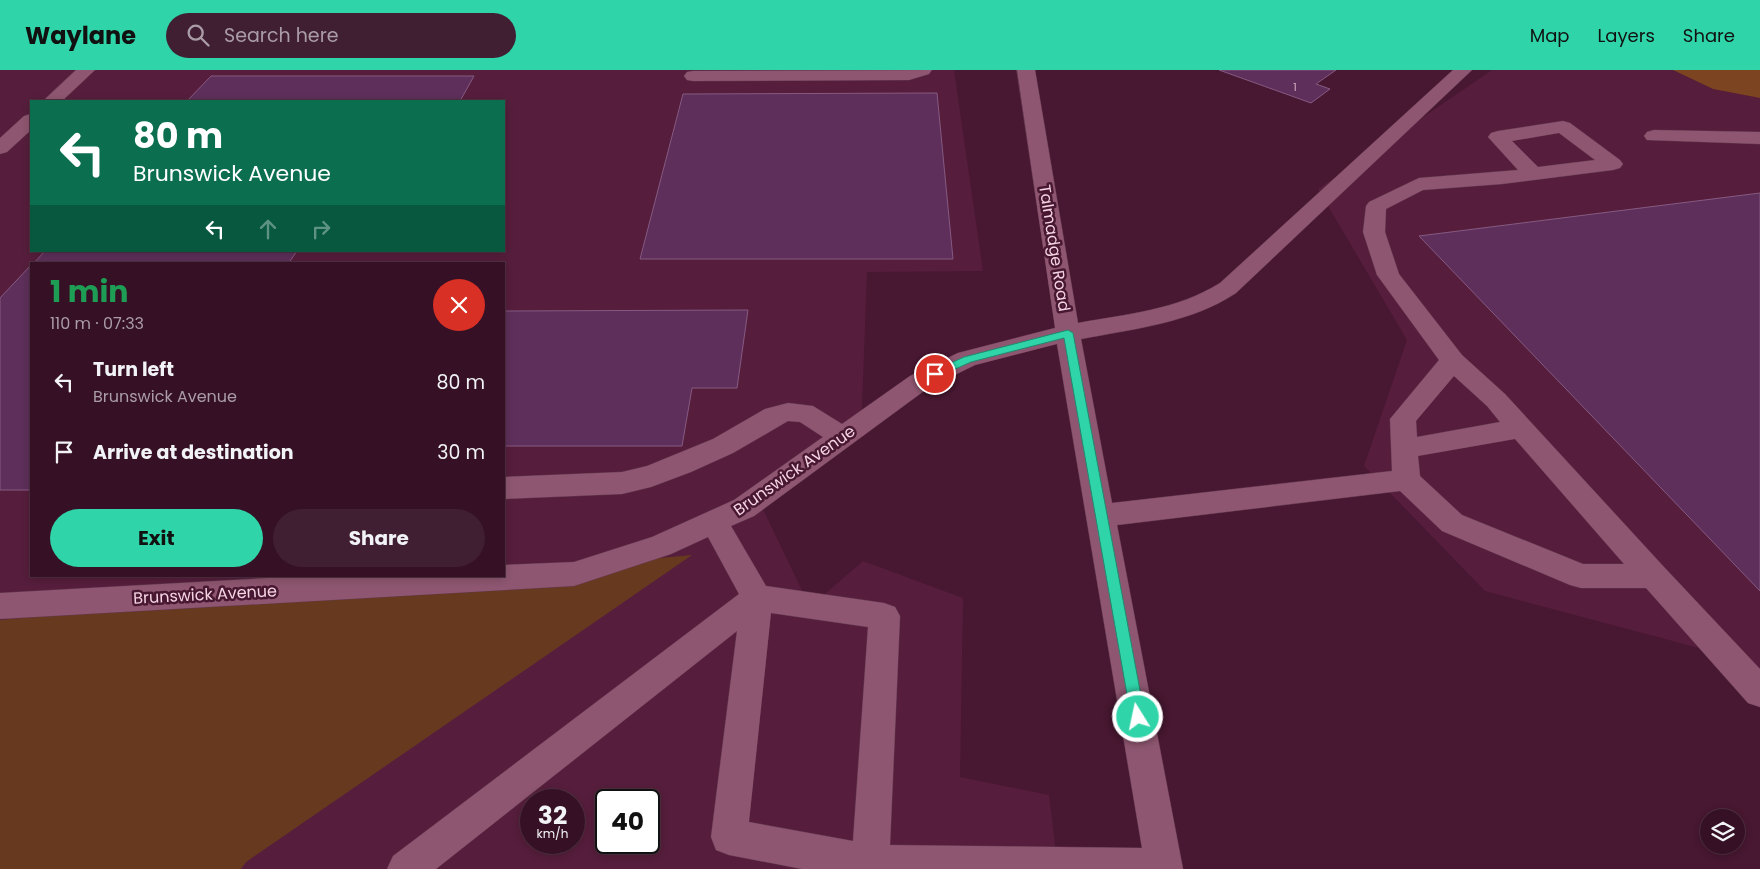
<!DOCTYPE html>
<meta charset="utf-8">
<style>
body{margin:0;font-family:Poppins,sans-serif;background:#411f32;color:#f1f3f6;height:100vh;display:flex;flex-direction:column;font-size:19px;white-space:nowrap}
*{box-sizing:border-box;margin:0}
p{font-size:16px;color:#aa9da7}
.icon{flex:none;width:28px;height:28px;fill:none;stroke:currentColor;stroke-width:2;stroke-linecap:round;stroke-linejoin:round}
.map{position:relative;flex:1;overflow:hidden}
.details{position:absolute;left:30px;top:192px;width:475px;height:315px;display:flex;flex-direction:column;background:#361125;border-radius:0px;box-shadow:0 2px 8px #0003,0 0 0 1px #503142}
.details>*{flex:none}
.banner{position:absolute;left:30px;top:30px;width:475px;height:152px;border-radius:0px;box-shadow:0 2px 8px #0003,0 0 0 1px #503142;background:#0b6e4f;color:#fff;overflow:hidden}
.controls{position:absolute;left:1700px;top:739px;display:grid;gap:10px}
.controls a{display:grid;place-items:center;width:45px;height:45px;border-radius:50%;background:#361125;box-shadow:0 2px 8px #0003,0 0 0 1px #503142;font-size:25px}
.speed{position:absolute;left:520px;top:719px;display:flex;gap:10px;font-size:25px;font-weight:700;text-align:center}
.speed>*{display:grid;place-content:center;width:65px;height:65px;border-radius:50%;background:#361125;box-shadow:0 2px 8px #0003,0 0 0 1px #503142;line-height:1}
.speed small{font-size:12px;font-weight:400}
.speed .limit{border:2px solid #111;border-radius:8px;background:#fff;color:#111}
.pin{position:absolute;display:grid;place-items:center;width:42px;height:42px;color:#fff;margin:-21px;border:2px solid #fff;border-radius:50%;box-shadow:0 1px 5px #0007}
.me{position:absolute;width:55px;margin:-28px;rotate:350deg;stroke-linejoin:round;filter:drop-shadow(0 0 4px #0008)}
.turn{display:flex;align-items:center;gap:18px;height:105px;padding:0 20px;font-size:22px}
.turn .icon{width:65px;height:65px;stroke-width:2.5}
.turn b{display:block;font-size:35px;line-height:42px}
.lanes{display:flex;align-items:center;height:48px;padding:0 20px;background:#0003;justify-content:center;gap:25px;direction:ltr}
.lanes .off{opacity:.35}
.round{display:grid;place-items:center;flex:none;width:52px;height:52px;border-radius:26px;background:#411f32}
.summary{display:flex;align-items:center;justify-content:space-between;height:85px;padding:0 20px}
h1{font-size:30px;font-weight:700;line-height:38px;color:#1e9e55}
.action{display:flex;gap:10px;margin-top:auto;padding:10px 20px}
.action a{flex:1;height:58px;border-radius:30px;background:#30d4a9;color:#111;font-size:20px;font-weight:700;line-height:58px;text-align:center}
.action a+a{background:#411f32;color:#f1f3f6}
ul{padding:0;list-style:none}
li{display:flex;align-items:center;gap:15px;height:70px;padding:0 20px}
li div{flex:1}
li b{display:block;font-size:19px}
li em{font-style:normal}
header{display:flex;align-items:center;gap:30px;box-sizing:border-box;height:70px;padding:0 25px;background:#30d4a9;color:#111}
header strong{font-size:24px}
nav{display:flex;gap:28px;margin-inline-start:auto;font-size:18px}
.search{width:350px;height:45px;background:#411f32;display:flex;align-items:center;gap:12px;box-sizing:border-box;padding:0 18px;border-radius:28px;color:#aa9da7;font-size:19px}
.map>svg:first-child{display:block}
.built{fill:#561e3c;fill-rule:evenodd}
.green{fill:#673a1f}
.forest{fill:#7d4422}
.building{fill:#5d2f5a;stroke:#865a82}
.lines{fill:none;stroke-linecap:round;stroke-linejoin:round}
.minor-casing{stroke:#60374e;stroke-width:1}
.minor{fill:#8e5670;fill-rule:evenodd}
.route{fill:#30d4a9;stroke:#1f8a6e}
.labels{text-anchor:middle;stroke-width:5;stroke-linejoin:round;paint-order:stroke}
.far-number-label{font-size:11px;fill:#cfabc1}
.street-label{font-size:16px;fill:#f5d4e3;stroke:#481731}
</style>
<header>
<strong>Waylane</strong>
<div class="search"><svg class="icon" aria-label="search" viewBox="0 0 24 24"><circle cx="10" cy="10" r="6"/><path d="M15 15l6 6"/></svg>Search here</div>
<nav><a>Map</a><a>Layers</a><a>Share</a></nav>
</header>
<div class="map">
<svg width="1760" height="799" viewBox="0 0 1760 799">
<rect width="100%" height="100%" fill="#481731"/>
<path class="built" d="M0,0H954L983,201L867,202L861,364L760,433L810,537L863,491L963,528L960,707L1049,725L1058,799H0ZM31,31H504V181H31ZM31,194H504V506H31ZM531,730H574V772H531ZM606,730H649V772H606Z
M1492,0H1673L1713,19L1760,28V636L1714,582L1485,521L1364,396L1407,270L1318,119Z"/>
<path class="green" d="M692,485L246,792L241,799H0V550L465,506H504V503Z"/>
<path class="forest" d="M1673,0H1760V28L1713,19Z"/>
<path class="building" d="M1219,0H1336L1316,14L1330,19L1311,33Z
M211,6H474L460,31H187Z
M937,23L953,189H640L683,24Z
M1760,123V521L1419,166Z
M45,181H297L288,194H33Z
M31,195V420H0V228Z
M748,240L737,318H692L682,376H504V241Z"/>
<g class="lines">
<defs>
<path id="minor" d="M76,0H95L62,31H43Z
M932,0L929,4L909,10L693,11L687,10L684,6L687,2L693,1Z
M1017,0H1035L1078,253C1127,244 1177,240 1220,213L1453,0H1472L1236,223C1191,253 1133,259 1081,269L1112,433L1392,401L1390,349L1439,290L1377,205L1363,162L1366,136L1369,132L1419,108L1518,100L1488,67L1491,63L1498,61L1563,51L1570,53L1620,90L1623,94L1620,98L1613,100L1502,114L1423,120L1386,139L1385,162L1399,204L1462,285L1505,324L1664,497L1760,599V637L1748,633L1646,518H1581L1570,515L1442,461L1400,421L1117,455L1183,799H802L729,785L716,780L711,767L737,561L436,799H387L393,786L739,524L708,467L671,484L574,516L0,549V523L305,506H504V495L574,492L652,467L734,430L823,367L800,352L788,351L733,383L691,402L651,417L622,424L504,429V407L622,402L647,396L713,369L765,339L788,333L813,336L842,354L910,306L958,283L1055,258ZM1559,63L1595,90L1538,97L1512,71ZM1057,274L1142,778L890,775L900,546L895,537L884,533L766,516L731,456L754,446L928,318L975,295ZM1454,306L1487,336L1500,352L1417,367L1416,351ZM1515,369L1624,494H1583L1462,445L1420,406L1418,386ZM771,543L868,557L853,771L749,752Z
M31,44V60L7,82L0,84V68L24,46Z
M1654,60L1760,62V74L1647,70L1644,66L1647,62Z"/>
</defs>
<use href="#minor" class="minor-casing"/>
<use href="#minor" class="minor"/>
</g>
<path class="route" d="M1068,260L1073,263L1145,647L1143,651L1138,653L1133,651L1131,647L1064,268L971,292L935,308L930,304L931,302L964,287Z"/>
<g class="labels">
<g class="far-number-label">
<text x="1295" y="21">1</text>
</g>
<g class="street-label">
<text transform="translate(1055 178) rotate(81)" y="6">Talmadge Road</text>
<text transform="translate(794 400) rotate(-35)" y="6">Brunswick Avenue</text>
<text transform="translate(205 524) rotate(-3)" y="6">Brunswick Avenue</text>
</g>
</g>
</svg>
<div class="controls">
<a><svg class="icon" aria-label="layers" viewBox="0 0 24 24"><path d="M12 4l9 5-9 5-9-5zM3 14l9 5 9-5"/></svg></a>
</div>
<div class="speed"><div>32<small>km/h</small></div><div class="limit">40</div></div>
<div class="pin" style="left:935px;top:304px;background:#d93025"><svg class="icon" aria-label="arrive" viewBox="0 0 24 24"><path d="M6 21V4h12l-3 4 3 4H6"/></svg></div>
<svg class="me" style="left:1138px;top:647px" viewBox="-20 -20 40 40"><circle r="17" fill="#30d4a9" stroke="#fff" stroke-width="3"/><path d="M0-11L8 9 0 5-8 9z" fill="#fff"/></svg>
<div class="banner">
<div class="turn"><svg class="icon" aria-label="left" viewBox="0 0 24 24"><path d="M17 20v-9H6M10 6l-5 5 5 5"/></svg><div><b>80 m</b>Brunswick Avenue</div></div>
<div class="lanes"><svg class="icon" aria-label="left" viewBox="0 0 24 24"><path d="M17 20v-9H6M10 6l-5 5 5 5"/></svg><svg class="icon off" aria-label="ahead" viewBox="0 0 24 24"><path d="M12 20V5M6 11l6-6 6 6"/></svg><svg class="icon off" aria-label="right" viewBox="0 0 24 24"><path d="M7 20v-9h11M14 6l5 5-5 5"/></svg></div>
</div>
<section class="details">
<div class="summary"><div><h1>1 min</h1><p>110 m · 07:33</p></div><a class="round" style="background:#d93025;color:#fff"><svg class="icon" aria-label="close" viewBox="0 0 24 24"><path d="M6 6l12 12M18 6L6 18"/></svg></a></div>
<ul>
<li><svg class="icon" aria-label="left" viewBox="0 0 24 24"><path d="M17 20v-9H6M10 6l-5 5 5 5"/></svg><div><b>Turn left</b><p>Brunswick Avenue</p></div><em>80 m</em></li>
<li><svg class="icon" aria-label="arrive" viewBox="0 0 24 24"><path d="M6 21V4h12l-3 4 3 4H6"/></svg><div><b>Arrive at destination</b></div><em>30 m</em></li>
</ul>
<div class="action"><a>Exit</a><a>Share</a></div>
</section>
</div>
